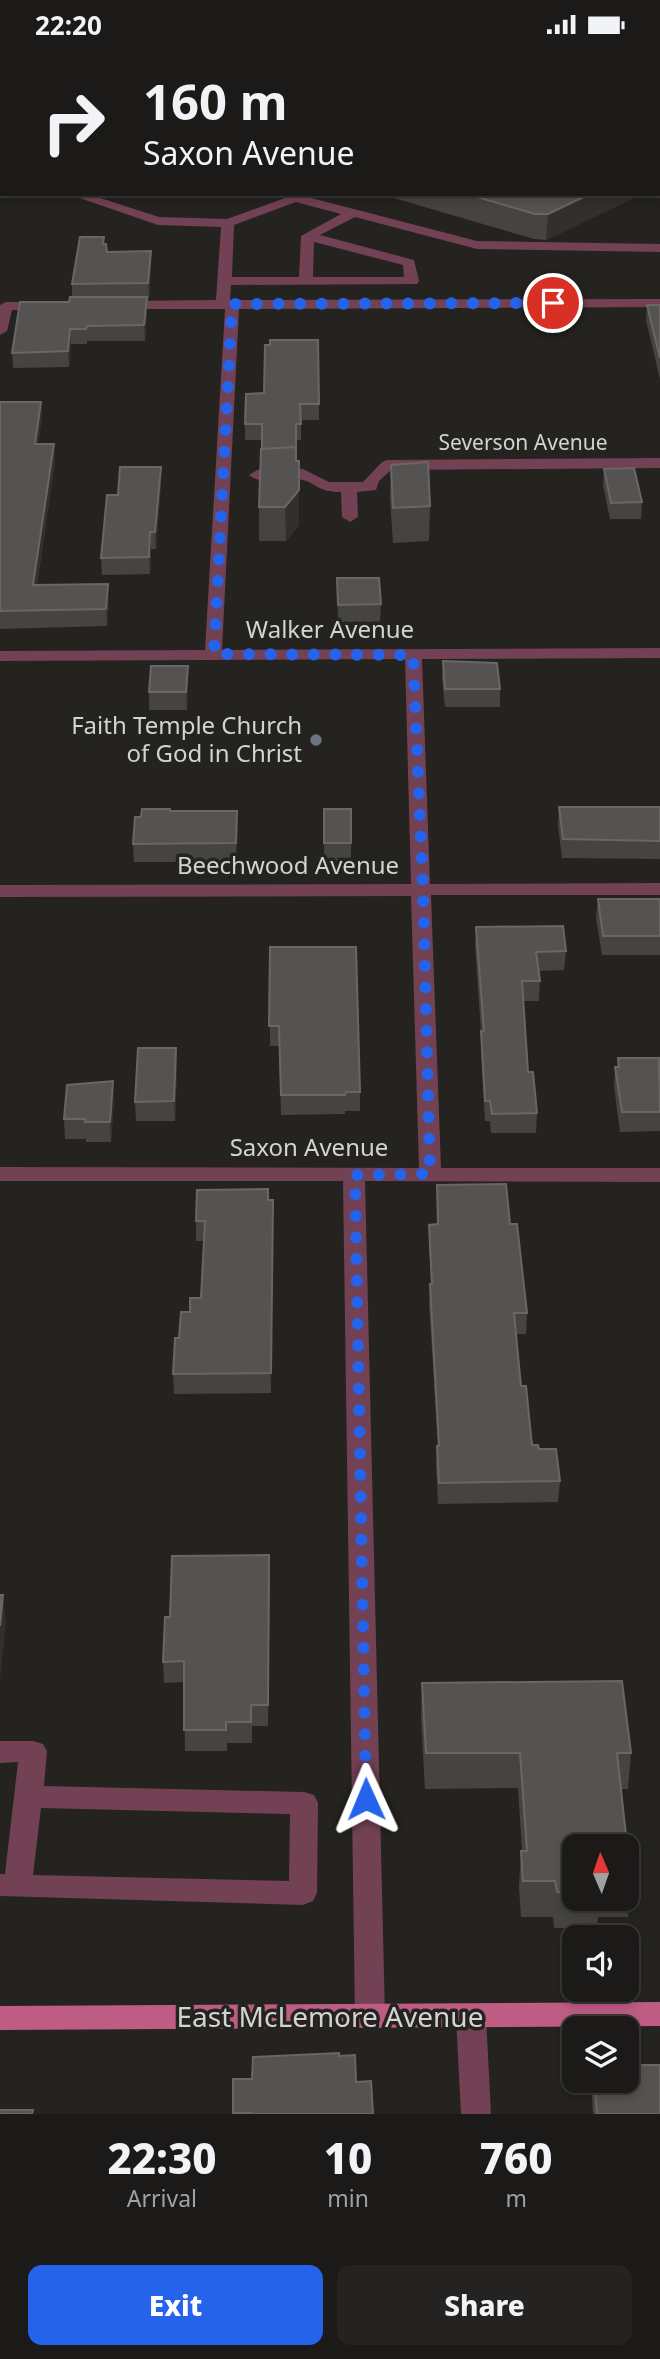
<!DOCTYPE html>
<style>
body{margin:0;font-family:"Noto Sans",sans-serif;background:#242321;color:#f1f3f6;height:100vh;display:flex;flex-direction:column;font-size:26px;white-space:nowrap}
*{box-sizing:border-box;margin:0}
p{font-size:23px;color:#a0a1a2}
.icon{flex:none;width:38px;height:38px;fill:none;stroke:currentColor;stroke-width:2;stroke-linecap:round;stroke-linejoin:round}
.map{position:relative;height:2065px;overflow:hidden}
.details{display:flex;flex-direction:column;background:#1b1a18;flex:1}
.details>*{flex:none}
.top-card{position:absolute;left:0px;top:0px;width:662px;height:147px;box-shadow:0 4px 10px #0003,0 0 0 2px #393837;background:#1b1a18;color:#f1f3f6;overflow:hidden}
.needle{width:46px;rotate:358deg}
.fabs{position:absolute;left:562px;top:1785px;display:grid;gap:14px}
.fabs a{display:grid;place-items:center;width:77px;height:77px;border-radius:14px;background:#1b1a18;box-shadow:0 4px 10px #0003,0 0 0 2px #393837;font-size:35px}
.pin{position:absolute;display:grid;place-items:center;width:60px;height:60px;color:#fff;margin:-30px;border:4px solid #fff;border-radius:50%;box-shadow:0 2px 7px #0007}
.me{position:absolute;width:77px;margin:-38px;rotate:359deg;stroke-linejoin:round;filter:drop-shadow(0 0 5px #0008)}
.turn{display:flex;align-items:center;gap:24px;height:147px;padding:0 28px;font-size:32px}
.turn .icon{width:91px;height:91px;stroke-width:2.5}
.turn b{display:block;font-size:49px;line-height:60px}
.eta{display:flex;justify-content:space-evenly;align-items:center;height:119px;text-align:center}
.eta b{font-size:42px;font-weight:800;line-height:49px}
.button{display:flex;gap:14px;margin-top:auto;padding:14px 28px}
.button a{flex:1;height:80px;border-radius:14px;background:#2563eb;color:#fff;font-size:28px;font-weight:800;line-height:80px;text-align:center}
.button a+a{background:#242321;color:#f1f3f6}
.status{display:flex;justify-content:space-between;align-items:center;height:49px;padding:0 35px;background:#1b1a18;direction:ltr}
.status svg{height:19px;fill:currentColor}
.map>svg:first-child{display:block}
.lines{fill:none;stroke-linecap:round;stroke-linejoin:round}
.minor{fill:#724154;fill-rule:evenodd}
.major{fill:#bf5c84;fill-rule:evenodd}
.rail{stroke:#b1b1af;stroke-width:3.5}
.wall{fill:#464442;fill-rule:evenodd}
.shaded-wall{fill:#32302e}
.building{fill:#555351;stroke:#696765;stroke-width:2}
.route{stroke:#2563eb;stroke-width:12;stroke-dasharray:0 21.6}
.worship-dot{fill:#6b7280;stroke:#242320;stroke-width:2.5}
.labels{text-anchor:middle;stroke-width:7;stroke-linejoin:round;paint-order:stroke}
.far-street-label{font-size:21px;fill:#d3d3d1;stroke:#242320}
.street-label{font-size:24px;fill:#d3d3d1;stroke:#242320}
.poi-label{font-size:24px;fill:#d3d3d1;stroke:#242320;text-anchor:end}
.near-street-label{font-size:28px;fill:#d3d3d1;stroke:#242320}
</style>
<div class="status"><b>22:20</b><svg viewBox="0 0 49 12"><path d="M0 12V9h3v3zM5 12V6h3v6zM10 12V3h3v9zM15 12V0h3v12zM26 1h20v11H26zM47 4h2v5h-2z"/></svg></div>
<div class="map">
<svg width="660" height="2065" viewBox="0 0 660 2065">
<rect width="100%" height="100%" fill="#242320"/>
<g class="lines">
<path class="minor" d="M68,145H88L159,168L227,170L296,145L477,192L660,195V203L477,200L355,168L320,186L414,211L419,232L417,235L231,236L230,251H234L660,250V258L239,260L222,601L660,599V609L422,610L430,835L660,834V846H431L441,1119H660V1133L365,1132L385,1968L380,1977L370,1980L360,1977L355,1968L343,1132H0V1118L419,1119L411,847L0,848V836L411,835L405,610L0,612V602L205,601L225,260H120L113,256L120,252L216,251L221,178L158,176ZM296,153L341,165L301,187L299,228H232L234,176ZM314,193L403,216L404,228H313Z
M6,253H49L56,257L49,261H12L7,282L0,286V256Z
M660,409V419L391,421L379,432L376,441L357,443L358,468L350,473L342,468L341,443C316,443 316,433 299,430C284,427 261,437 249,426L257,421L303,420L329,433H363L382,413L387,411Z
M0,1692H33L43,1695L47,1702L44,1737L304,1743L314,1746L318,1754L317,1844L313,1852L303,1856L0,1847V1825H5L18,1713L0,1714ZM41,1759L290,1765L289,1832L33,1826Z
M471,1956L481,1959L486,1968L491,2065H461L456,1968L461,1959Z"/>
<path class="major" d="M660,1953V1977L0,1981V1957Z"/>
<path class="rail" d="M400,0L409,2
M423,0L432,2
M468,0L477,2
M492,0L502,2
M531,0L539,2
M561,0L576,2
M626,0L637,2
M648,0L660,1"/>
</g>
<path class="wall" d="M111,145H133L123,149Z
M242,145H262L254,149Z
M380,145H642L546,191L534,190Z
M105,195L107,203L151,217L149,250H147V263L145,292H87V295H71L69,318L13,319L12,304L69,253L72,248V235Z
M647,256H660V330L646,271Z
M318,291L319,371H301V391H296L299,476L286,492H259V458L262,391H245V375Z
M0,353H41L42,369L38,395L55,412L37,536L109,553L107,577L0,580Z
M391,416L430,457L429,492L393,494L390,450Z
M161,418V435L156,500H151L150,525L102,526L101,509L118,446Z
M604,420L642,453L641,470H610L603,436Z
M337,529L381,555L380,573H338Z
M443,612L500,640V658H445L442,630Z
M188,617V635L187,661H149V643Z
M559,758H660V810L562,809L558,777Z
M324,760H351V813L324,812Z
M170,762H237L236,813H134L133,795L141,768Z
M598,850H660V906H602L596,869Z
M476,878L566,902L564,921L539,922L540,932L539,952H523L528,1023L537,1064L536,1084H491L490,1072H485L481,1002V982L475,897Z
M270,898L360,1043V1062H345V1065L281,1066L279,997H270Z
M176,999L177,1018L175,1072H136L135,1053Z
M618,1009L660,1012V1082L620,1083L614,1037L615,1018H617Z
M114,1052L111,1093H86V1090H65L64,1070Z
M437,1136L510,1175L527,1264L526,1285H515L521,1337L532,1396L539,1400L560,1432L558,1453L438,1455L436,1417L437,1397H438L429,1255L430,1235H431L429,1196V1176L437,1175Z
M268,1140L271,1344L174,1345L173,1325L179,1289L190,1263L201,1249L204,1192H196V1172Z
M270,1526L268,1677H252V1694H227V1702H185L184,1633L164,1634L163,1613L170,1568Z
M422,1634L631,1704L628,1740H621L631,1832L628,1868H598L597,1879H554L553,1868H521L519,1838L521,1802H522L518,1739L425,1740L421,1669ZM574,1797H626V1850H574Z
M632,2016L660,2065H593L592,2049L593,2032Z"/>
<path class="shaded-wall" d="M123,145H133L123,149Z
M253,145H262L254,149Z
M590,145H642L546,191L548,165Z
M151,202V217L149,250L148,234Z
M147,248V263L145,292L144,276Z
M70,280L71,295L69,318L68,302Z
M41,353L42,369L36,412L35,395Z
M54,395L55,412L34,553L33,536Z
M299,412V476L286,492L285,458L296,445Z
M161,418V435L156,500L155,483Z
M150,483L151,500L150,525L149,508Z
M108,535L109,553L107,577L106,560Z
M188,617V635L187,661L186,643Z
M237,762L238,780L236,813V794Z
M176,999L177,1018L175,1072L174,1052Z
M113,1032L114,1052L111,1093L110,1073Z
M3,1546L6,1575L0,1632V1577Z"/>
<path class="building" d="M467,145H590L548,165H535Z
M80,188H104L103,195H106L107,203L151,202L148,234L72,235Z
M70,248H147L144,276L87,277L86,280H70L68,302L12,304L20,253H69Z
M647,256H660V309Z
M270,291H318L319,355H300L301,375H296V401V398L262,400V375H245L246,345L264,344L265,296H270Z
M0,353H41L35,395H54L33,536L108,535L106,560L0,562Z
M296,398V412H299V441L285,458H259L261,400Z
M428,413L430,457L393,459L391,416Z
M120,418H161L155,483H150L149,508L101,509L107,446H118Z
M634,419L642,453L611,454L604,420Z
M337,529H379L381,555L338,556Z
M443,612L497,614L500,640H445Z
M151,617H188L186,643H149Z
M559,758H660V792L563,790Z
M142,760H170V762H237L236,794L133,795L135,768H141Z
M324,760H351V794H324Z
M598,850H660V887H603Z
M563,877L566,902L536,903L540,932H522L528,1023H533L537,1064L492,1065L490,1052H485L481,982H484L476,878Z
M270,898H356L360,1043H346L345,1046H281L279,977H269Z
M138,999H176L174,1052L135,1053Z
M618,1009H659L660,1063H622L615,1018H619Z
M113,1032L110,1073H85V1070H64L67,1036Z
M506,1135L510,1175H517L527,1264H514L521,1337H526L532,1396H538L539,1400H556L560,1432L439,1434L437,1397H439L430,1235H432L429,1176L438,1175L437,1136Z
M268,1140V1151H273L271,1324L173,1325L175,1289H179L181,1263H190V1249H201L205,1172H196L197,1141Z
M269,1506L268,1656H251V1673H226V1681H184V1612L163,1613L165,1568H170L172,1507Z
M0,1546H3L0,1577Z
M622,1632L631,1704H617L631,1832H626V1797H574V1843H557L555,1832H523L521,1802H527L520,1704H426L422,1634Z
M339,2004V2007L355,2006L356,2033L371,2032L373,2065H252V2064H233V2030H252L253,2008Z
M626,2012L632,2016H660V2065H597L594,2032H626Z
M0,2061H33L32,2065H0Z"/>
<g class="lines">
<path class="route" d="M366,1750L355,1126L430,1125L423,841L413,606L214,605L232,255L553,254"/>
</g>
<circle class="worship-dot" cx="316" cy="691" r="7"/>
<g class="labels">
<g class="far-street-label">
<text x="523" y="401">Severson Avenue</text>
</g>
<g class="street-label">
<text x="330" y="589">Walker Avenue</text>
<text x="288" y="825">Beechwood Avenue</text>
<text x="309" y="1107">Saxon Avenue</text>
</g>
<g class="poi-label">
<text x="302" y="685">Faith Temple Church<tspan x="302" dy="28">of God in Christ</tspan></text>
</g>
<g class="near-street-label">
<text x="330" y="1978">East McLemore Avenue</text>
</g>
</g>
</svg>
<div class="fabs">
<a><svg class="needle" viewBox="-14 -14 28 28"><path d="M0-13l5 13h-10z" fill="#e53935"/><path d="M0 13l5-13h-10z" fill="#a0a1a2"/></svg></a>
<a><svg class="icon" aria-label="sound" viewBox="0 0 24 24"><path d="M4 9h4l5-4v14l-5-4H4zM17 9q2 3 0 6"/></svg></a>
<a><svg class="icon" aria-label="layers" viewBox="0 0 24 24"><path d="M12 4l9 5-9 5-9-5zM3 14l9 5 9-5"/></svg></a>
</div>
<div class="pin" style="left:553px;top:254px;background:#d93025"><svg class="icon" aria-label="arrive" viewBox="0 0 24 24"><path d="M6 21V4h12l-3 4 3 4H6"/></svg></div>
<svg class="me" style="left:366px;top:1750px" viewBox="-20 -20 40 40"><path d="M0-17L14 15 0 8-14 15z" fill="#2563eb" stroke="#fff" stroke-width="4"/></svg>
<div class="top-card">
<div class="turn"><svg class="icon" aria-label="right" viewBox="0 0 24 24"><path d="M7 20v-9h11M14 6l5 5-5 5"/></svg><div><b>160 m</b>Saxon Avenue</div></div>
</div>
</div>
<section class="details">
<div class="eta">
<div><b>22:30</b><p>Arrival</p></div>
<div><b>10</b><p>min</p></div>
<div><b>760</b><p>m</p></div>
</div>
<div class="button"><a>Exit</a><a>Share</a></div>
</section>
